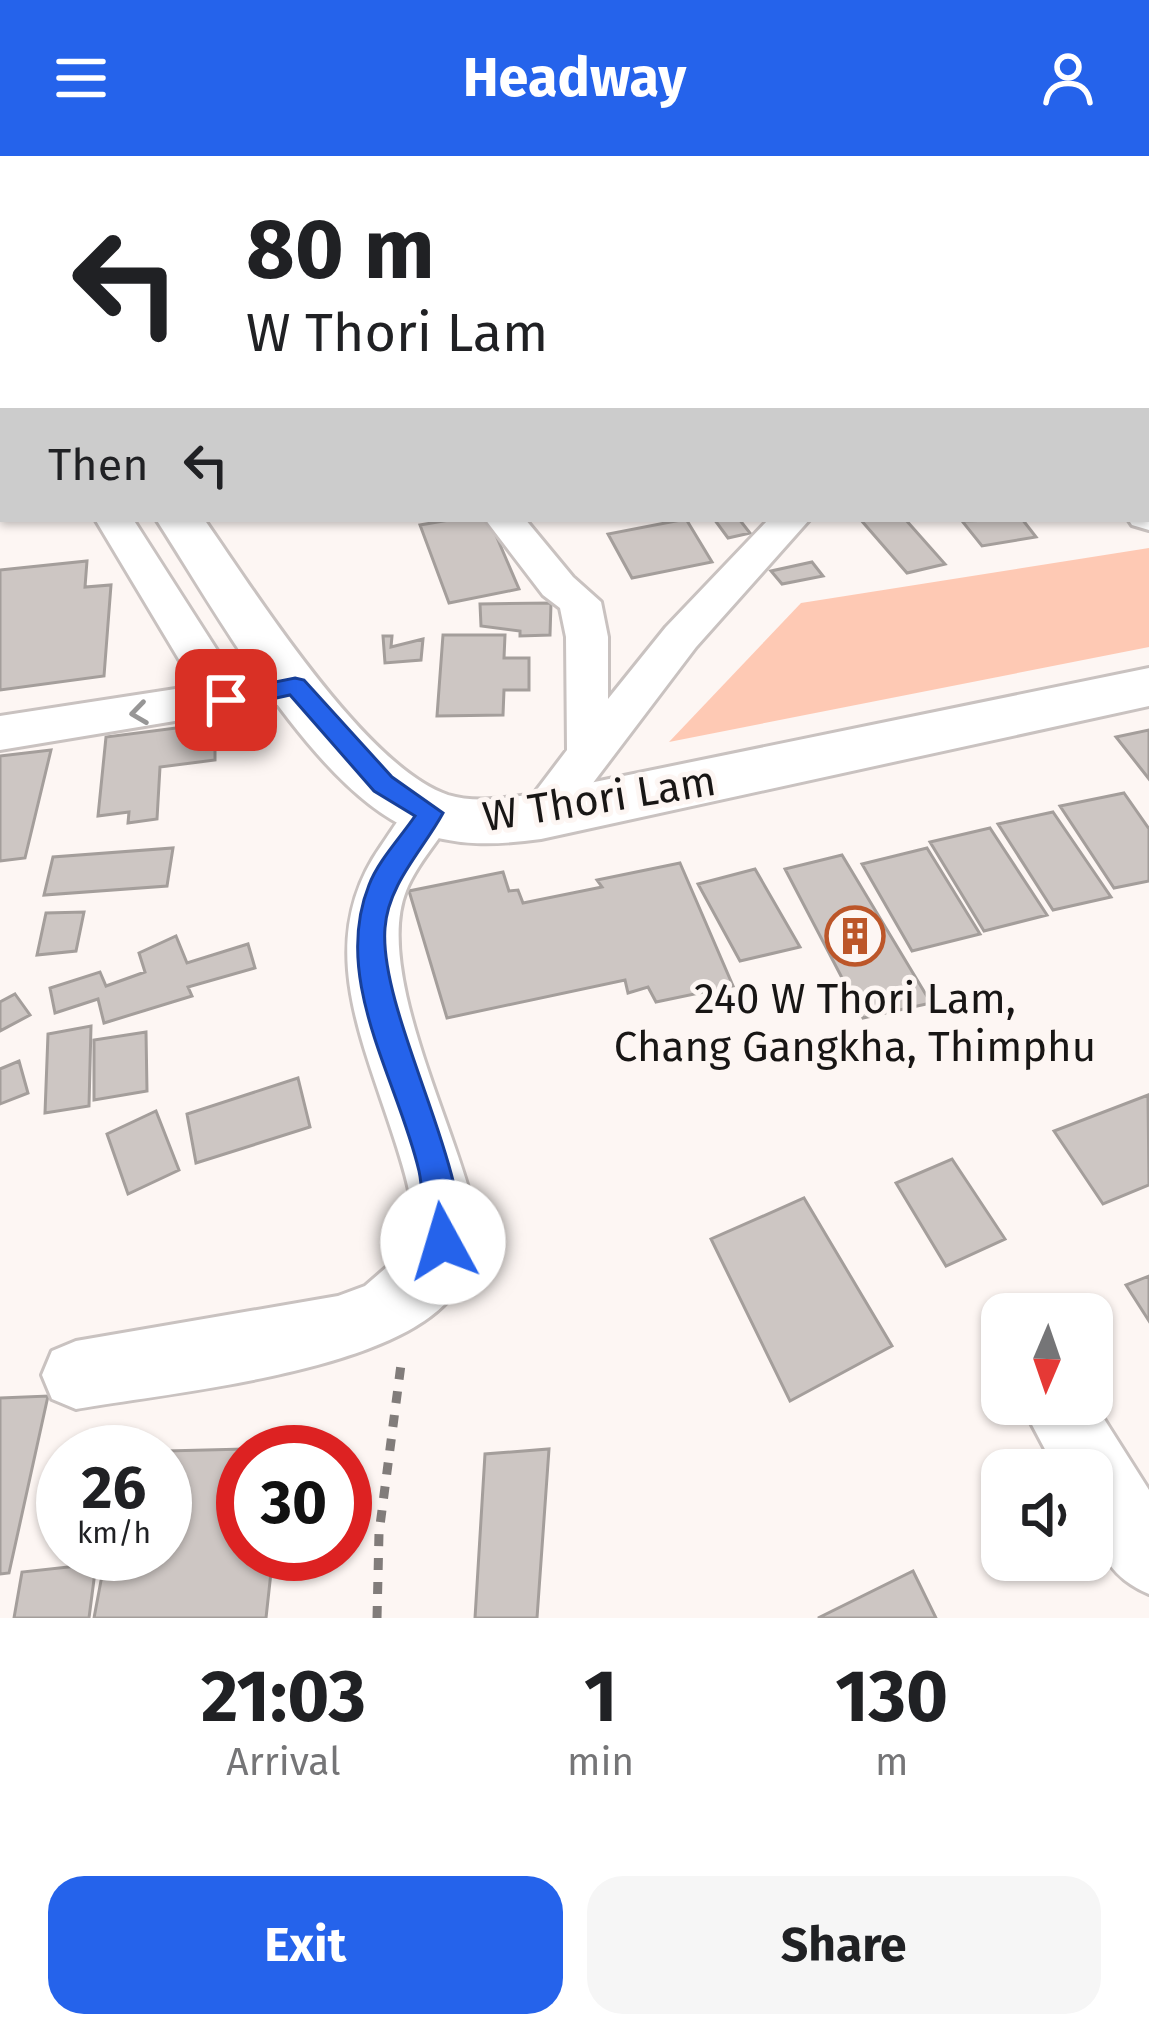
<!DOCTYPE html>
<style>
body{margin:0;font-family:"Fira Sans",sans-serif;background:#f6f6f6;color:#202124;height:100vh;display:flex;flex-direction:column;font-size:45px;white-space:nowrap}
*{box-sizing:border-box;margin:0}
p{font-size:39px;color:#757577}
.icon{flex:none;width:66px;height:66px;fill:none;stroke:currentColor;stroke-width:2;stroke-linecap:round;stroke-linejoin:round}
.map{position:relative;height:1462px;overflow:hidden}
.drawer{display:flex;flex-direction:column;background:#fff;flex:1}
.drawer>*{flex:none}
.hud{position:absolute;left:0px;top:0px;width:1149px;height:366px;box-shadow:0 3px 9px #0004;background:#fff;color:#202124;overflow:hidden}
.needle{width:78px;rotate:182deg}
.buttons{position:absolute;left:981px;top:1137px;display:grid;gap:24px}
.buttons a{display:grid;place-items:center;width:132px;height:132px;border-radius:24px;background:#fff;box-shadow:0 3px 9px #0004;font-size:60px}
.speed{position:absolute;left:36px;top:1269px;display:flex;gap:24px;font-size:60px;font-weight:700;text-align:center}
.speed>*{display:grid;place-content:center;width:156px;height:156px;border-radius:50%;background:#fff;box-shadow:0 3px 9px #0004;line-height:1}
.speed small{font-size:30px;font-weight:400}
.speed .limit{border:18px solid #d22;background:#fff;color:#111}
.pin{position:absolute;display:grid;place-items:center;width:102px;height:102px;color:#fff;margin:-51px;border-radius:24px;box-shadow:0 6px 18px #0006}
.me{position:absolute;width:132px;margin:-66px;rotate:354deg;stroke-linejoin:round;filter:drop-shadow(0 0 9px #0008)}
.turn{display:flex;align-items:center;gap:42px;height:252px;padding:0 48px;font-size:54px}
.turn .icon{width:156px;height:156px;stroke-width:2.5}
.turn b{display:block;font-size:84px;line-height:102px}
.then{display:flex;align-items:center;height:114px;padding:0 48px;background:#0003;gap:24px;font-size:45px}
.eta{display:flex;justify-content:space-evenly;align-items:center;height:204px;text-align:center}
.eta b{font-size:72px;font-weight:700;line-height:84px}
.primary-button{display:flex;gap:24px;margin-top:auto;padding:24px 48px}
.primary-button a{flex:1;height:138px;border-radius:36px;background:#2563eb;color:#fff;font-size:48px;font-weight:700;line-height:138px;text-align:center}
.primary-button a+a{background:#f6f6f6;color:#202124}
header{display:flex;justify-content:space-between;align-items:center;height:156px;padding:0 48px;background:#2563eb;color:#fff;font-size:54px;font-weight:700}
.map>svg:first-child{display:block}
.green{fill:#fec9b4}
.building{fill:#cdc6c3;stroke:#a49e9b;stroke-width:3}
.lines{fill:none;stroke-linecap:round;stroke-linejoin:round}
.minor-casing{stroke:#c9c2c0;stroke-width:6}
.major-casing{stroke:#c9c2c0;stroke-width:6}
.path{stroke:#817c7a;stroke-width:9;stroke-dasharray:12 12;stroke-linecap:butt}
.minor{fill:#fff;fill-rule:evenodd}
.major{fill:#fff;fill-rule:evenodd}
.oneway{stroke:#979696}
.route{fill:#2563eb;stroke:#184099;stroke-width:3}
.labels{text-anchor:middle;stroke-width:10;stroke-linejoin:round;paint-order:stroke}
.street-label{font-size:42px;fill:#181615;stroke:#fdf6f3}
.poi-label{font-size:42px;fill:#181615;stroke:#fdf6f3}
</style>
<header><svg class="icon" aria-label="menu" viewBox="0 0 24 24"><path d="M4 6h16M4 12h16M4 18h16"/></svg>Headway<svg class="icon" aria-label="person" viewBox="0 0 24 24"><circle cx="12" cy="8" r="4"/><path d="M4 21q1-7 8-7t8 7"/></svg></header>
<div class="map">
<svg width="1149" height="1462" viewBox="0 0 1149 1462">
<rect width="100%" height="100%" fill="#fdf6f3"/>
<path class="green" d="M1149,392V491L669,586L801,447Z"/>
<path class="building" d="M455,363H489L519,433L449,447L420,369Z
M686,363L712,406L632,422L608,378Z
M714,363H739L750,377L728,382Z
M860,363H905L945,408L907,417Z
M1022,363L1036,381L982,390L962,365Z
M87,405L85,431L111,429L104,520L0,534V414Z
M812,406L823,420L782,428L771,415Z
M551,447L550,479L520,480V475L481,470L480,448Z
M443,479H505L504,502H529V534H504L503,559L437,560Z
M383,480H392L391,491L423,483L421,504L385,507Z
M215,567V604L160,611L157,663L128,667L129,656L98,660L106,581Z
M1149,574V623L1116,581Z
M51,594L25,702L0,705V600Z
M1124,637L1149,673V725L1114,732L1060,650Z
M1053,656L1111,741L1053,754L998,668Z
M990,672L1047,759L984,775L930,686Z
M173,692L167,730L44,739L53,701Z
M927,692L980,778L912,795L862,708Z
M842,699L931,847L863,862L785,713Z
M680,707L733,830L656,846L648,831L628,837L625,824L447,862L409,735L503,716L509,735L518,734L523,747L602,731L597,724Z
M755,713L800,791L740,805L698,728Z
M84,756L76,795L37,799L46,757Z
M176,780L187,807L248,788L255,812L188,831L192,840L104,867L98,843L55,857L50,832L100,816L106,830L145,816L139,797Z
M15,838L30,859L0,875V846Z
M91,870L89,950L45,957L48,878Z
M146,876L147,935L94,944V884Z
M19,905L28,937L0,948V913Z
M298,922L310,971L196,1007L187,958Z
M1148,939L1149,1029L1103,1048L1054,975Z
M156,955L179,1014L128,1038L107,978Z
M952,1003L1005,1083L946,1110L896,1027Z
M804,1042L892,1190L790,1245L711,1083Z
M1149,1120V1165L1126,1129Z
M48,1240L9,1417L0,1418V1242Z
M286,1292L285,1296H243V1398H273L266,1462H94L106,1398H165V1296H125Z
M549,1293L537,1462H475L485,1298Z
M96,1408L89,1462H14L22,1416Z
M913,1415L936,1462H818Z"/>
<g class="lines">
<defs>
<path id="minor" d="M1146,52L1149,53V71L1146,70Z
M0,77H3V95H0Z
M1146,143L1149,144V164L1146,163Z
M1146,349L1149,350V374L1132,369L1128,363H1146Z
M95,363H133L236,524L295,515L311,519L317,530L311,541L226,561L217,558L0,594V560L195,530Z
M485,363H525L573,421L601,446L608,481V543L666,471L769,363H810L696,491L558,673L541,679L524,673L517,660L567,594L566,481L560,452L543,439Z
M431,639L448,644L455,657C441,683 417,707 406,735C374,815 455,969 474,1054C474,1081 472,1110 456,1134C403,1216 171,1236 76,1253L52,1243L42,1219L52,1195L76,1185L338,1140L365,1130L410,1091C418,1058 407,1023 397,991C365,888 312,788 381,690C396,669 406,646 431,639Z
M1092,1244L1149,1334V1438C1092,1414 1092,1368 1092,1314H1056L1021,1248H1092Z"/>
<path id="major" d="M40,0H74V3H40Z
M156,363H204C255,436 365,611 448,639C477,648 513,641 541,637L1149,512V550L541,683C497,689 455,691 413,674C315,636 213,451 156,363Z"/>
</defs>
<use href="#minor" class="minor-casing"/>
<use href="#major" class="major-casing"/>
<path class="path" d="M377,1462L379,1377L402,1201"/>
<use href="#minor" class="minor"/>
<use href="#major" class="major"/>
</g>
<defs><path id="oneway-chevron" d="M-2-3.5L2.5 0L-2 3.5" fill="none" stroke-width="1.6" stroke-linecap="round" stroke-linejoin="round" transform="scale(3)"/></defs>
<use class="oneway" href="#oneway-chevron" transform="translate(139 557) rotate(172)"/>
<path class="route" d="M295,522L304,524L392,621L443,657C423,694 388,728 385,772C378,860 482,1032 455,1097L443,1102L431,1097C420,1072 425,1042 419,1015C398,924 331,824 369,729C378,705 400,682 415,660L374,635L290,539L226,553L215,544L226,536Z"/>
<defs>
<symbol id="building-ring" viewBox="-11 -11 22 22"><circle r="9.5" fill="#fdf6f3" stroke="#bc5629" stroke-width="1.5"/><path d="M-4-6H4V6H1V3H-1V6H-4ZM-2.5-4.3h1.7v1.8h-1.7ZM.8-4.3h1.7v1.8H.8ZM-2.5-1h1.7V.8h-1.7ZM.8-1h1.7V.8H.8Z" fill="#bc5629"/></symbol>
</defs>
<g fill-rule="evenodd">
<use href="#building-ring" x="822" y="747" width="66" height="66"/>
</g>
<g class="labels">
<g class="street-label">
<text transform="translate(599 642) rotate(-9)" y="15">W Thori Lam</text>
</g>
<g class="poi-label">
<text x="855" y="857">240 W Thori Lam,<tspan x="855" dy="48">Chang Gangkha, Thimphu</tspan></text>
</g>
</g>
</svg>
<div class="buttons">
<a><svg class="needle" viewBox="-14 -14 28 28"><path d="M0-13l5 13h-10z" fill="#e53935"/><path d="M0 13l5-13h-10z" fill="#757577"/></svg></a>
<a><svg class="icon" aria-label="sound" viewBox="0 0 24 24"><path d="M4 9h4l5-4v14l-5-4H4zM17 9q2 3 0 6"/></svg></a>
</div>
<div class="speed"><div>26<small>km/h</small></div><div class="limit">30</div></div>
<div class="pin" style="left:226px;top:544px;background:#d93025"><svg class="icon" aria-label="arrive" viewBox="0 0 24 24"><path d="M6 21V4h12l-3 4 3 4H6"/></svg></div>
<svg class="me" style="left:443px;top:1086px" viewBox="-20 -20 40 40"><circle r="19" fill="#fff"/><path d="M0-13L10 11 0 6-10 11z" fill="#2563eb"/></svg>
<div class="hud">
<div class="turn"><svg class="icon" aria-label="left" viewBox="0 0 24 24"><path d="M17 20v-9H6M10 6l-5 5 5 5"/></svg><div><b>80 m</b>W Thori Lam</div></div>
<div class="then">Then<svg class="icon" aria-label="left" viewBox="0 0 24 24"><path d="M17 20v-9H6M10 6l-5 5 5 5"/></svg></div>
</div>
</div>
<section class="drawer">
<div class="eta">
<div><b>21:03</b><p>Arrival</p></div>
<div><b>1</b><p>min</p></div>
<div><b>130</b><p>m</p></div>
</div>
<div class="primary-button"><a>Exit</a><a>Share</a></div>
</section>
